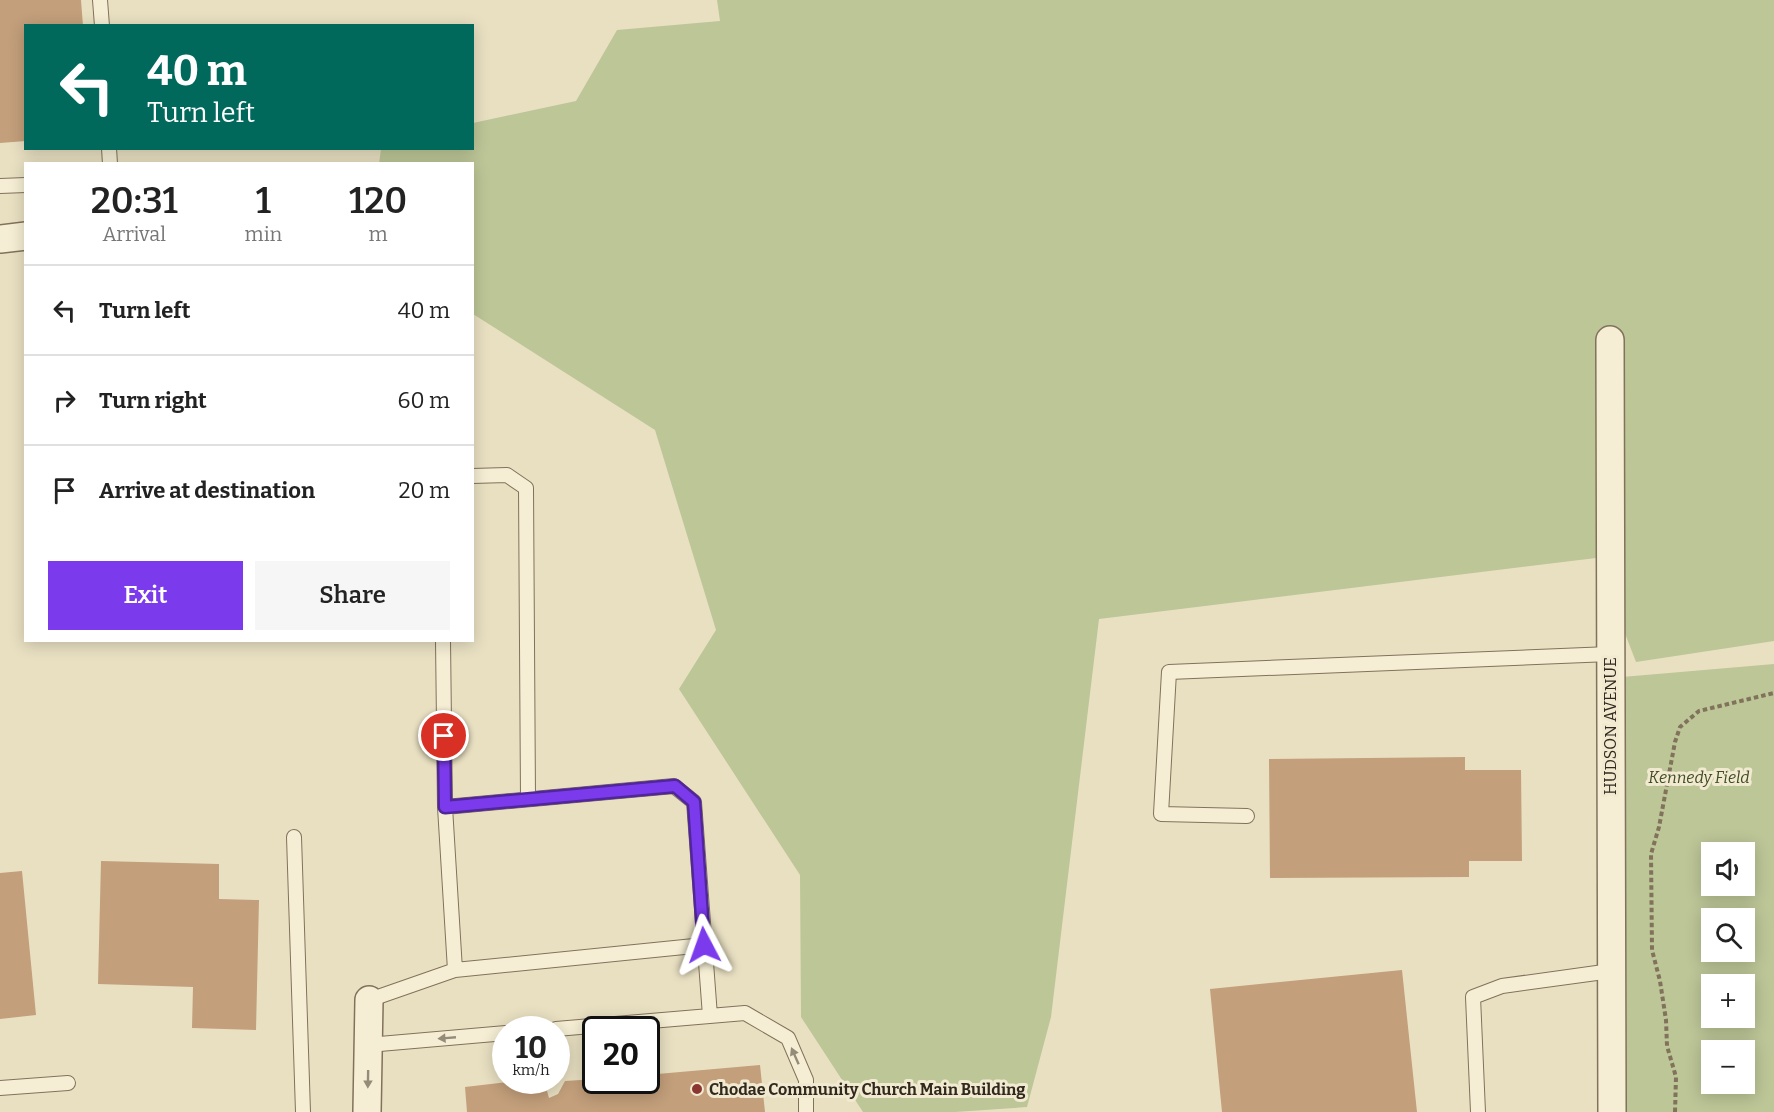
<!DOCTYPE html>
<meta charset="utf-8">
<style>
body{margin:0;font-family:Bitter,serif;background:#f6f6f6;color:#222;height:100vh;display:flex;flex-direction:column;font-size:22px;white-space:nowrap}
*{box-sizing:border-box;margin:0}
p{font-size:20px;color:#767676}
.icon{flex:none;width:33px;height:33px;fill:none;stroke:currentColor;stroke-width:2;stroke-linecap:round;stroke-linejoin:round}
.map{position:relative;flex:1;overflow:hidden}
.sheet{position:absolute;left:24px;top:162px;width:450px;height:480px;display:flex;flex-direction:column;background:#fff;border-radius:0px;box-shadow:0 3px 15px #0003}
.sheet>*{flex:none}
.guide{position:absolute;left:24px;top:24px;width:450px;height:126px;border-radius:0px;box-shadow:0 3px 15px #0003;background:#00695c;color:#fff;overflow:hidden}
.buttons{position:absolute;left:1701px;top:842px;display:grid;gap:12px}
.buttons a{display:grid;place-items:center;width:54px;height:54px;border-radius:0px;background:#fff;box-shadow:0 3px 15px #0003;font-size:30px}
.speed{position:absolute;left:492px;top:1016px;display:flex;gap:12px;font-size:30px;font-weight:700;text-align:center}
.speed>*{display:grid;place-content:center;width:78px;height:78px;border-radius:50%;background:#fff;box-shadow:0 3px 15px #0003;line-height:1}
.speed small{font-size:15px;font-weight:400}
.speed .limit{border:3px solid #111;border-radius:9px;background:#fff;color:#111}
.pin{position:absolute;display:grid;place-items:center;width:51px;height:51px;color:#fff;margin:-26px;border:3px solid #fff;border-radius:50%;box-shadow:0 2px 6px #0007}
.me{position:absolute;width:66px;margin:-33px;rotate:356deg;stroke-linejoin:round;filter:drop-shadow(0 0 4px #0008)}
.turn{display:flex;align-items:center;gap:21px;height:126px;padding:0 24px;font-size:27px}
.turn .icon{width:78px;height:78px;stroke-width:2.5}
.turn b{display:block;font-size:42px;line-height:51px}
.eta{display:flex;justify-content:space-evenly;align-items:center;height:102px;text-align:center}
.eta b{font-size:36px;font-weight:600;line-height:42px}
.button{display:flex;gap:12px;margin-top:auto;padding:12px 24px}
.button a{flex:1;height:69px;border-radius:0px;background:#7c3aed;color:#fff;font-size:24px;font-weight:600;line-height:69px;text-align:center}
.button a+a{background:#f6f6f6;color:#222}
ul{padding:0;list-style:none}
li{display:flex;align-items:center;gap:18px;height:90px;padding:0 24px;border-top:2px solid #e0e0e0}
li div{flex:1}
li b{display:block;font-size:22px}
li em{font-style:normal}
.map>svg:first-child{display:block}
.green{fill:#bdc697;fill-rule:evenodd}
.building{fill:#c39f7b}
.lines{fill:none;stroke-linecap:round;stroke-linejoin:round}
.service-casing{stroke:#81725b;stroke-width:16}
.minor-casing{stroke:#81725b;stroke-width:30}
.path{stroke:#81725b;stroke-width:4;stroke-dasharray:4.5 3;stroke-linecap:butt}
.service{stroke:#f5eed4;stroke-width:14}
.minor{stroke:#f5eed4;stroke-width:27}
.oneway{fill:#948c79}
.route-casing{stroke:#51269a;stroke-width:15}
.route{stroke:#7c3aed;stroke-width:10}
.poi-dot{fill:#8a3731;stroke:#f1ead1;stroke-width:2}
.labels{text-anchor:middle;stroke-width:6;stroke-linejoin:round;paint-order:stroke}
.street-label{font-size:16px;fill:#32291e;stroke:#f1ead1}
.park-label{font-size:16px;font-style:italic;fill:#404d26;stroke:#f1ead1}
.poi-label{font-size:16px;font-weight:bold;fill:#32291e;stroke:#f1ead1;text-anchor:start}
</style>
<div class="map">
<svg width="1774" height="1112" viewBox="0 0 1774 1112">
<rect width="100%" height="100%" fill="#e9e0c2"/>
<path class="green" d="M717,0H1774V641L1636,662L1596,558L1099,619L1051,1017L1027,1107L955,1112H863L801,1017L800,875L679,689L716,630L655,430L473,314L472,164H379L381,149L472,148L473,123L576,101L617,30L720,21Z
M1774,664V1112H1622V677ZM1712,852H1744V885H1712ZM1712,918H1744V951H1712ZM1712,984H1744V1017H1712ZM1712,1050H1744V1083H1712Z"/>
<path class="building" d="M0,0H81L83,26H26V141L0,143Z
M1465,757V770H1521L1522,861H1469V877L1270,878L1269,759Z
M101,861L219,864V899L259,900L256,1030L192,1028L193,987L98,984Z
M22,871L36,1015L0,1019V873Z
M1402,970L1417,1112H1222L1210,989Z
M760,1065L765,1112H467L465,1087L524,1080H544L549,1098L558,1094L565,1081L596,1079L613,1080L616,1092L629,1091L633,1080H646V1075Z"/>
<g class="lines">
<defs>
<path id="service" d="M100,0L102,26
M109,148L110,164
M0,186L26,185
M472,476L507,475L526,488L528,799
M443,640L445,807
M1247,816L1161,814L1169,672L1610,654
M294,837L303,1112
M704,945L455,970L445,807L674,786L694,802L710,1016
M369,1000L455,970
M556,1029L745,1013L788,1038L806,1080V1112
M368,1045L506,1033
M0,1088L68,1083
M1478,1112L1473,997L1502,986L1611,971"/>
<path id="minor" d="M0,239L26,236
M1610,340L1612,1112
M367,1112L369,1000"/>
</defs>
<use href="#service" class="service-casing"/>
<use href="#minor" class="minor-casing"/>
<path class="path" d="M1675,1112L1676,1077L1667,1046L1666,1020L1660,981L1652,950L1651,854L1659,827L1675,742L1680,727L1699,711L1774,693"/>
<use href="#service" class="service"/>
<use href="#minor" class="minor"/>
</g>
<defs><path id="oneway-solid" d="M-6-.8H1V-3.2L6.5 0L1 3.2V.8H-6Z" transform="scale(1.5)"/></defs>
<g class="oneway">
<use href="#oneway-solid" transform="translate(447 1038) rotate(175)"/>
<use href="#oneway-solid" transform="translate(795 1056) rotate(-114)"/>
<use href="#oneway-solid" transform="translate(368 1079) rotate(91)"/>
</g>
<g class="lines">
<defs>
<path id="route" d="M444,736L445,807L675,786L694,802L704,945"/>
</defs>
<use href="#route" class="route-casing"/>
<use href="#route" class="route"/>
</g>
<circle class="poi-dot" cx="697" cy="1089" r="6"/>
<g class="labels">
<g class="street-label">
<text transform="translate(1610 726) rotate(-90)" y="6">HUDSON AVENUE</text>
</g>
<g class="park-label">
<text x="1699" y="783">Kennedy Field</text>
</g>
<g class="poi-label">
<text x="709" y="1095">Chodae Community Church Main Building</text>
</g>
</g>
</svg>
<div class="buttons">
<a><svg class="icon" aria-label="sound" viewBox="0 0 24 24"><path d="M4 9h4l5-4v14l-5-4H4zM17 9q2 3 0 6"/></svg></a>
<a><svg class="icon" aria-label="search" viewBox="0 0 24 24"><circle cx="10" cy="10" r="6"/><path d="M15 15l6 6"/></svg></a>
<a>+</a>
<a>−</a>
</div>
<div class="speed"><div>10<small>km/h</small></div><div class="limit">20</div></div>
<div class="pin" style="left:444px;top:736px;background:#d93025"><svg class="icon" aria-label="arrive" viewBox="0 0 24 24"><path d="M6 21V4h12l-3 4 3 4H6"/></svg></div>
<svg class="me" style="left:704px;top:945px" viewBox="-20 -20 40 40"><path d="M0-17L14 15 0 8-14 15z" fill="#7c3aed" stroke="#fff" stroke-width="4"/></svg>
<div class="guide">
<div class="turn"><svg class="icon" aria-label="left" viewBox="0 0 24 24"><path d="M17 20v-9H6M10 6l-5 5 5 5"/></svg><div><b>40 m</b>Turn left</div></div>
</div>
<section class="sheet">
<div class="eta">
<div><b>20:31</b><p>Arrival</p></div>
<div><b>1</b><p>min</p></div>
<div><b>120</b><p>m</p></div>
</div>
<ul>
<li><svg class="icon" aria-label="left" viewBox="0 0 24 24"><path d="M17 20v-9H6M10 6l-5 5 5 5"/></svg><div><b>Turn left</b></div><em>40 m</em></li>
<li><svg class="icon" aria-label="right" viewBox="0 0 24 24"><path d="M7 20v-9h11M14 6l5 5-5 5"/></svg><div><b>Turn right</b></div><em>60 m</em></li>
<li><svg class="icon" aria-label="arrive" viewBox="0 0 24 24"><path d="M6 21V4h12l-3 4 3 4H6"/></svg><div><b>Arrive at destination</b></div><em>20 m</em></li>
</ul>
<div class="button"><a>Exit</a><a>Share</a></div>
</section>
</div>
